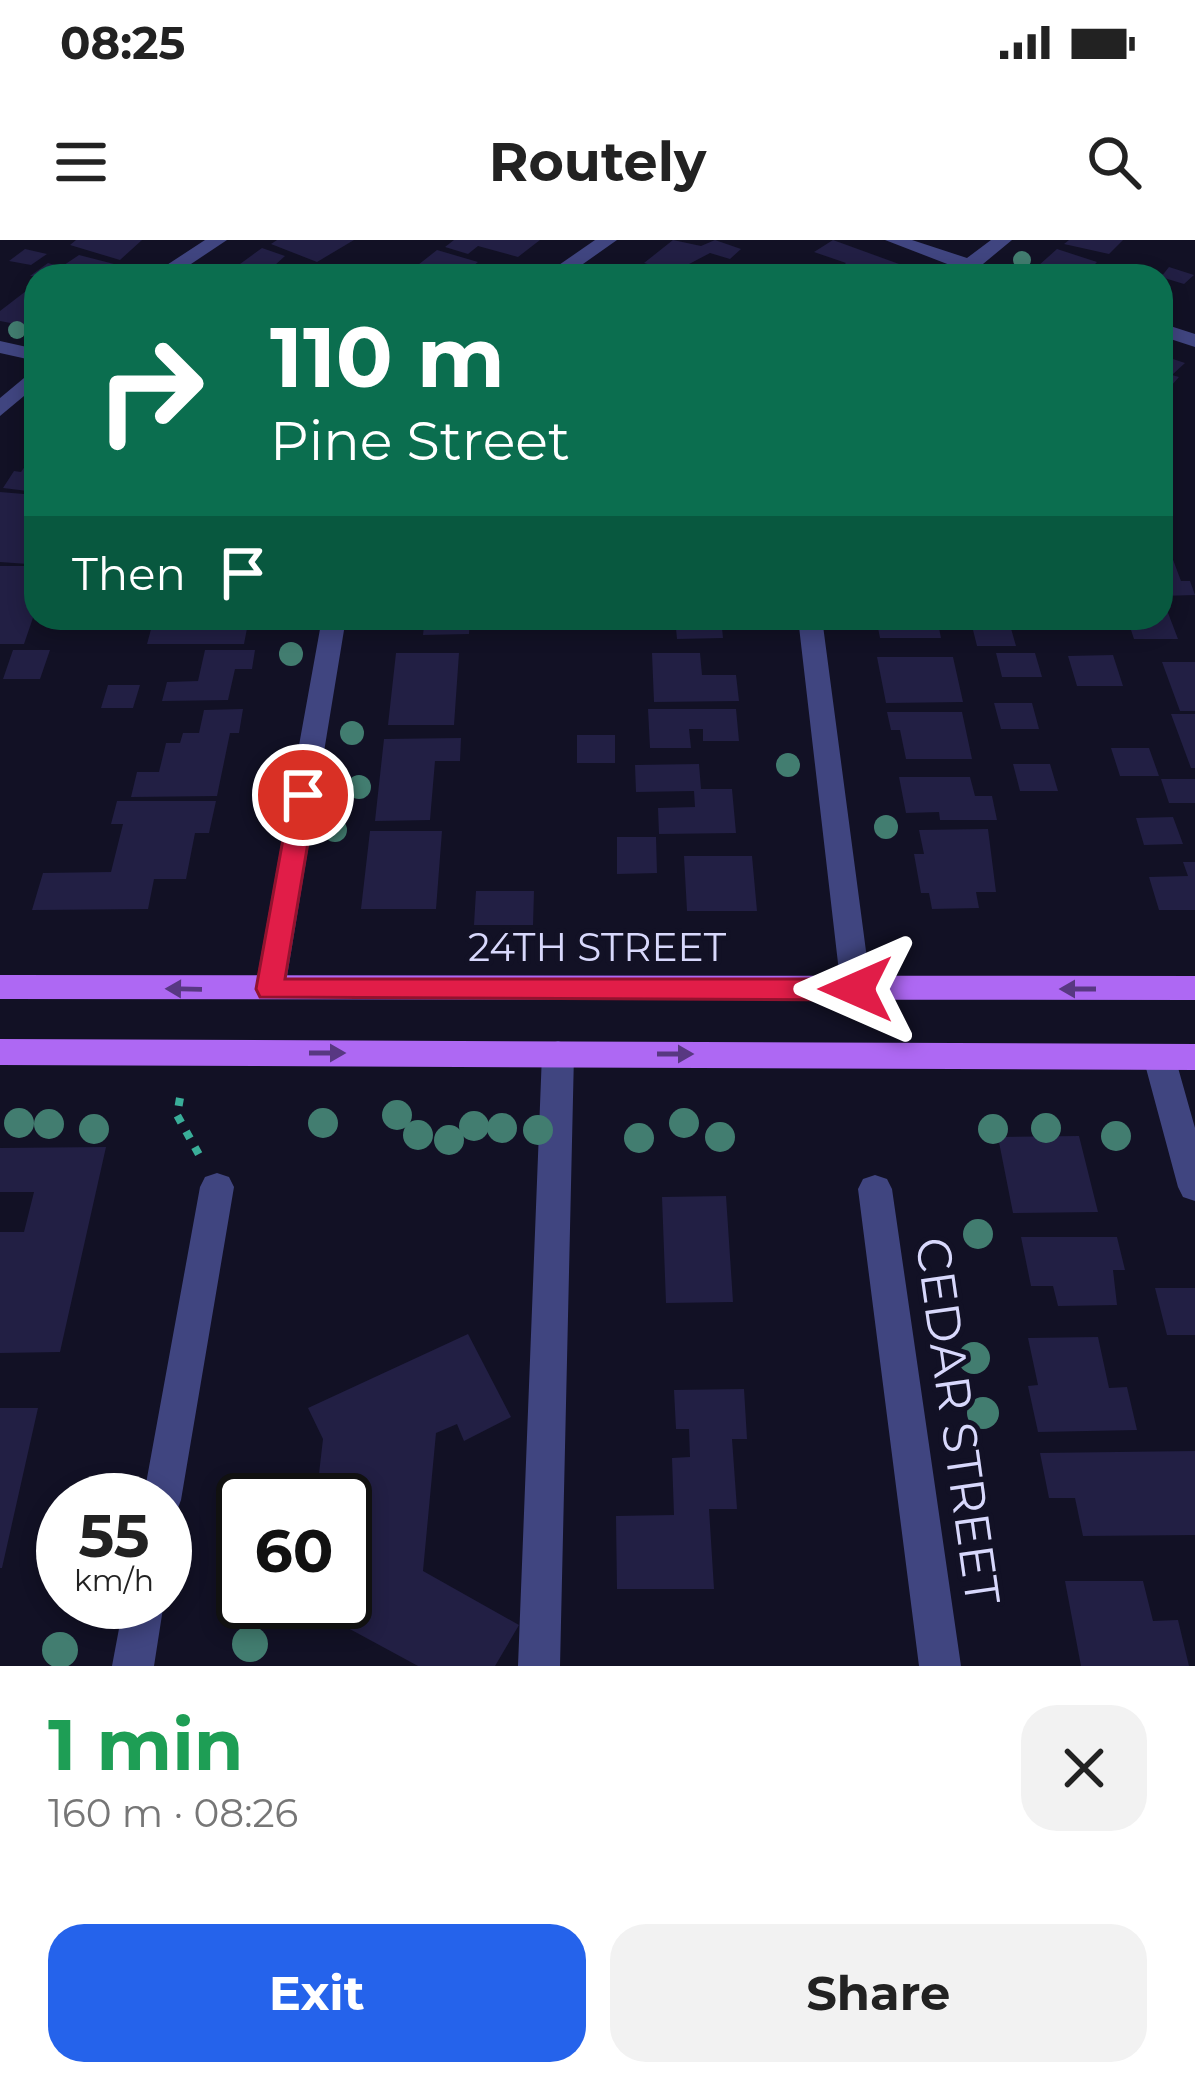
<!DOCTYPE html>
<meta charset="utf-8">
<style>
body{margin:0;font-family:Montserrat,sans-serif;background:#f2f2f2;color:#222;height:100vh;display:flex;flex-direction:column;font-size:45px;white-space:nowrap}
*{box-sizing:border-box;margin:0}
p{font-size:39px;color:#767676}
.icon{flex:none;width:66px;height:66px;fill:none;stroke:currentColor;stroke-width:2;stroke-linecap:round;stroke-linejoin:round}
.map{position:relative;height:1426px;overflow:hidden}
.panel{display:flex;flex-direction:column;background:#fff;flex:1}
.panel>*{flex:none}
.guide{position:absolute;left:24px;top:24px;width:1149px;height:366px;border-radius:36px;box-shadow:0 6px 18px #0003;background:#0b6e4f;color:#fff;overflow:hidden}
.speed{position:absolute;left:36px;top:1233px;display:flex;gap:24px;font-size:60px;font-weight:700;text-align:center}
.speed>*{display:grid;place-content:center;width:156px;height:156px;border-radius:50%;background:#fff;box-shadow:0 6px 18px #0003;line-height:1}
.speed small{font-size:30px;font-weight:400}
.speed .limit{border:6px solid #111;border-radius:18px;background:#fff;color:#111}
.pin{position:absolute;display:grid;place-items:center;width:102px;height:102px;color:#fff;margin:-51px;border:6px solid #fff;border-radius:50%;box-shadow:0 3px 12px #0007}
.me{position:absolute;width:132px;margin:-66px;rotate:270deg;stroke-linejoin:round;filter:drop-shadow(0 0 9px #0008)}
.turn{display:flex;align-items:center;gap:42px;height:252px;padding:0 48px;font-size:54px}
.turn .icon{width:156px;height:156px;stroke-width:2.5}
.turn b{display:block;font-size:84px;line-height:102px}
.then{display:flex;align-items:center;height:114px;padding:0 48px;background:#0003;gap:24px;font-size:45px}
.round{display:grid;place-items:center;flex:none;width:126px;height:126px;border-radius:36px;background:#f2f2f2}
.head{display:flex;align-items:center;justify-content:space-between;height:204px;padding:0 48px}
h1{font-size:72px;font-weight:700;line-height:90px;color:#1e9e55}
.cta{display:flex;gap:24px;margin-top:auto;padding:24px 48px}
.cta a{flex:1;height:138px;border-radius:36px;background:#2563eb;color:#fff;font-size:48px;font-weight:700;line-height:138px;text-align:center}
.cta a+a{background:#f2f2f2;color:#222}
.status{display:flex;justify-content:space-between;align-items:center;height:84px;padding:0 60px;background:#fff;direction:ltr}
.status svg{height:33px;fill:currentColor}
header{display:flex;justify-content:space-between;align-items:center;height:156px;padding:0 48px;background:#fff;font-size:54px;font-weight:700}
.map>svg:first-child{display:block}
.building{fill:#221f44}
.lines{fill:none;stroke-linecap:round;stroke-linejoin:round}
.path{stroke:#3aae99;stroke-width:8;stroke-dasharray:8 10;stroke-linecap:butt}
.minor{fill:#404580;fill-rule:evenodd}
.major{fill:#ae68f3;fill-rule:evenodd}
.tree{fill:#427d70}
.oneway{fill:#583882}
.route{fill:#e11d48;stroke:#92132f;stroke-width:3}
.labels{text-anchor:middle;stroke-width:10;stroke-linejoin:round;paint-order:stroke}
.street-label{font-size:39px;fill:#d8d8fc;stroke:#121125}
.near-street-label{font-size:48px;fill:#d8d8fc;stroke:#121125}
</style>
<div class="status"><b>08:25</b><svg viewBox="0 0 49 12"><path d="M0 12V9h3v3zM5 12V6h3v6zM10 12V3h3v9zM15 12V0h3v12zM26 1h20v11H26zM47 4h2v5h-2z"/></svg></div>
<header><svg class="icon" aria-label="menu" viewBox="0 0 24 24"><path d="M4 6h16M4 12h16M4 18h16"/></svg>Routely<svg class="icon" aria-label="search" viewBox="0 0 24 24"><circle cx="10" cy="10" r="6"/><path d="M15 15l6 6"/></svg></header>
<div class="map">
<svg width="1195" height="1426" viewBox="0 0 1195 1426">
<rect width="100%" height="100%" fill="#121125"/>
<path class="building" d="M76,0H142L120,20L70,5Z
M277,0H354L317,22L271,4Z
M454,0H540L518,17L478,6L468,14L445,7Z
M673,0L701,6L715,0L741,9L730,19L710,13L674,32L644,23Z
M833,0L899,24L884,36L835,32L846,23L814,12Z
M1069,0H1123L1109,14L1064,4Z
M262,8L285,16L263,36L229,32Z
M25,9L47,14L31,25L9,21Z
M1057,9L1097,22L1084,36L1038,26Z
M437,10L478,22L461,36H404Z
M79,15L114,24L103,35L30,36L48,23L61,27Z
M1169,27L1194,35L1184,44L1161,37Z
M26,51L36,53V78L26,86L0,81V71Z
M1161,115L1185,123L1172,135L1179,137L1171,146L1161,142Z
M36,211V252L3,248L14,231L21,232Z
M0,252L36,255V307L28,324L0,322Z
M1161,317H1172L1181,341H1190L1195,355L1161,356Z
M0,326H36V369L24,404H0Z
M1161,365H1165L1178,399H1134L1127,378H1161Z
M249,378L244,404H147L153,382Z
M425,378H470L469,394L423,395Z
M675,378H721L723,398L677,399Z
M876,378H937L941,398H880Z
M970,378H1008L1016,406H977Z
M13,410H50L40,439H3Z
M205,410H255L252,429H235L228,460L162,461L167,442L198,441Z
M396,413H459L454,485H388Z
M652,413H700L702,435H736L739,461L654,462Z
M996,413H1035L1042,437H1002Z
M1113,415L1123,446H1077L1068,416Z
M877,417H953L963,462L886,463Z
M1162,422H1195V471H1180Z
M108,445H140L133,468H101Z
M994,463H1032L1039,489H1001Z
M243,469L239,493H230L217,556L131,557L137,532H159L166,503H180L183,493H199L204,470Z
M648,469H736L739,501H703V489H689L691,508H650Z
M887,472H962L972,519H906L900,490H891Z
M1171,474H1195V528H1191Z
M577,495H615V523H577Z
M461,498L460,521H435L430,580L375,581L384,499Z
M1111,508H1149L1159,536H1120Z
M699,524L701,549H732L736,593L659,594L658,568L695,567L694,551L636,552L635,525Z
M1013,524H1050L1058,551H1020Z
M899,537H970L975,556H992L997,580H940L939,572L906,573Z
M1161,539H1195V563H1169Z
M117,561H216L209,593H195L186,639H154L148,669L32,670L43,633L111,632L123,584H111Z
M1173,577L1183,604L1144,605L1136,578Z
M988,589L996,652H976L979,668L932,669L929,653H921L914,614H924L919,590Z
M370,591H442L436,669H361Z
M617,597H656L657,633L617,634Z
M684,616H752L757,671H687Z
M1183,622H1195V670H1159L1149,637L1188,636Z
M476,651H534L533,685H474Z
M1079,896L1098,972L1013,973L998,897Z
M106,907L60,1112L0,1113V992H24L34,952H0V908Z
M726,956L733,1062L666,1063L662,957Z
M1021,997H1117L1125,1030H1113L1117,1065L1058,1066L1053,1046H1031Z
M1155,1048H1195V1095H1167Z
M468,1094L511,1177L464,1201L457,1184L436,1193L423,1331L519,1385L495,1426H418L300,1362H345V1260H316L323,1199L308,1168Z
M1098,1097L1109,1148L1127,1147L1137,1190L1038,1192L1028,1146L1038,1145L1028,1098Z
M744,1149L747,1199H732L737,1269H709L714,1349H617L616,1276L674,1275L672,1218L690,1217L689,1189H676L674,1150Z
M0,1168H38L2,1328H0Z
M1195,1211V1295L1083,1296L1075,1258H1049L1040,1213Z
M1065,1341H1143L1153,1381L1178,1380L1189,1426H1081Z"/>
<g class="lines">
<path class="path" d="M180,858L177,875L202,920"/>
<path class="minor" d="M205,0H227L173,36H150Z
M595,0H617L566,36H543Z
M885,0H912L967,18L991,0H1012L983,24L1011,36H953L955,27Z
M1161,83L1195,94V107L1161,96Z
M0,101L36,109V121L0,113Z
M36,128V146L0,176V158Z
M322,378H346L285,749L281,757H259L255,749Z
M798,378H822L871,749L867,757H845L841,749Z
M558,801L569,805L574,814L560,1426H518L542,814L547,805Z
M1159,804L1170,808L1175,817L1195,888V961L1183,957L1178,947L1143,817L1148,808Z
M217,933L229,937L234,947L181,1260L176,1273L165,1278V1260H143L200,947L205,937Z
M875,935L887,939L892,949L961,1426H919L858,949L863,939Z
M124,1362H164L154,1426H112Z"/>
<path class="major" d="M0,735L1195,736V760L0,759Z
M0,799L1195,804V830L0,825Z"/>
</g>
<g class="tree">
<circle cx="1022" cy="20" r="9"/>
<circle cx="17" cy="90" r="9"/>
<circle cx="291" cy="414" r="12"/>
<circle cx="352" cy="493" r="12"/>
<circle cx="788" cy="525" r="12"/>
<circle cx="359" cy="547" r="12"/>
<circle cx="886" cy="587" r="12"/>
<circle cx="335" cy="590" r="12"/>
<circle cx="397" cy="875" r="15"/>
<circle cx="19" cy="883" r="15"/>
<circle cx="323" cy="883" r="15"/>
<circle cx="684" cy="883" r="15"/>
<circle cx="49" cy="884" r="15"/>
<circle cx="474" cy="886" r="15"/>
<circle cx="502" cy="888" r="15"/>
<circle cx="1046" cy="888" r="15"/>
<circle cx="94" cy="889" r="15"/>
<circle cx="993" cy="889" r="15"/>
<circle cx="538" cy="890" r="15"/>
<circle cx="418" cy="895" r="15"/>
<circle cx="1116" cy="896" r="15"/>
<circle cx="720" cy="897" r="15"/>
<circle cx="639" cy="898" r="15"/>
<circle cx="449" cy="900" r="15"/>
<circle cx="978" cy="994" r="15"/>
<circle cx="974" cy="1118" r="16"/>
<circle cx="983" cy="1173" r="16"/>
<circle cx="250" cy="1404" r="18"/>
<circle cx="60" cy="1410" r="18"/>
</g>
<defs><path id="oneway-solid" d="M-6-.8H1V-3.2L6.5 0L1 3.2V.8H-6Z" transform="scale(3)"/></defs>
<g class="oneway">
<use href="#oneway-solid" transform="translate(184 749) rotate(-179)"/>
<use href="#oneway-solid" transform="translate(1078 749) rotate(180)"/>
<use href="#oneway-solid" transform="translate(327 813)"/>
<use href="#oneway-solid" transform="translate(675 814)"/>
</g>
<path class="route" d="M303,547L316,555L285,739H856L870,749L856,760L260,757L256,749L291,555Z"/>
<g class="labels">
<g class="street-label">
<text x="597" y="721">24TH STREET</text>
</g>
<g class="near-street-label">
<text transform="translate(958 1181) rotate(82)" y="17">CEDAR STREET</text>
</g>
</g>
</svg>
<div class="speed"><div>55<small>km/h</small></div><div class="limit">60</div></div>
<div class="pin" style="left:303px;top:555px;background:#d93025"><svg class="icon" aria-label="arrive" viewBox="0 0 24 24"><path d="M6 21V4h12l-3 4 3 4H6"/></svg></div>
<svg class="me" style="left:856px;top:749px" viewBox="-20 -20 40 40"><path d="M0-17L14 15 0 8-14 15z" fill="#e11d48" stroke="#fff" stroke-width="4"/></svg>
<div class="guide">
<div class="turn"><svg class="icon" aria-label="right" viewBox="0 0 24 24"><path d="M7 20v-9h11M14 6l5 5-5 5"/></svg><div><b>110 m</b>Pine Street</div></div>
<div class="then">Then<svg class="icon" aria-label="arrive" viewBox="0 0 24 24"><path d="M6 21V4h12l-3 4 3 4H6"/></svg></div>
</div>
</div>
<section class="panel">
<div class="head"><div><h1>1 min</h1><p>160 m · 08:26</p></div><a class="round"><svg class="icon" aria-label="close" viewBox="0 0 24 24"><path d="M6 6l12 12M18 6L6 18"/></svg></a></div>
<div class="cta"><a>Exit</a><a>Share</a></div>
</section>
